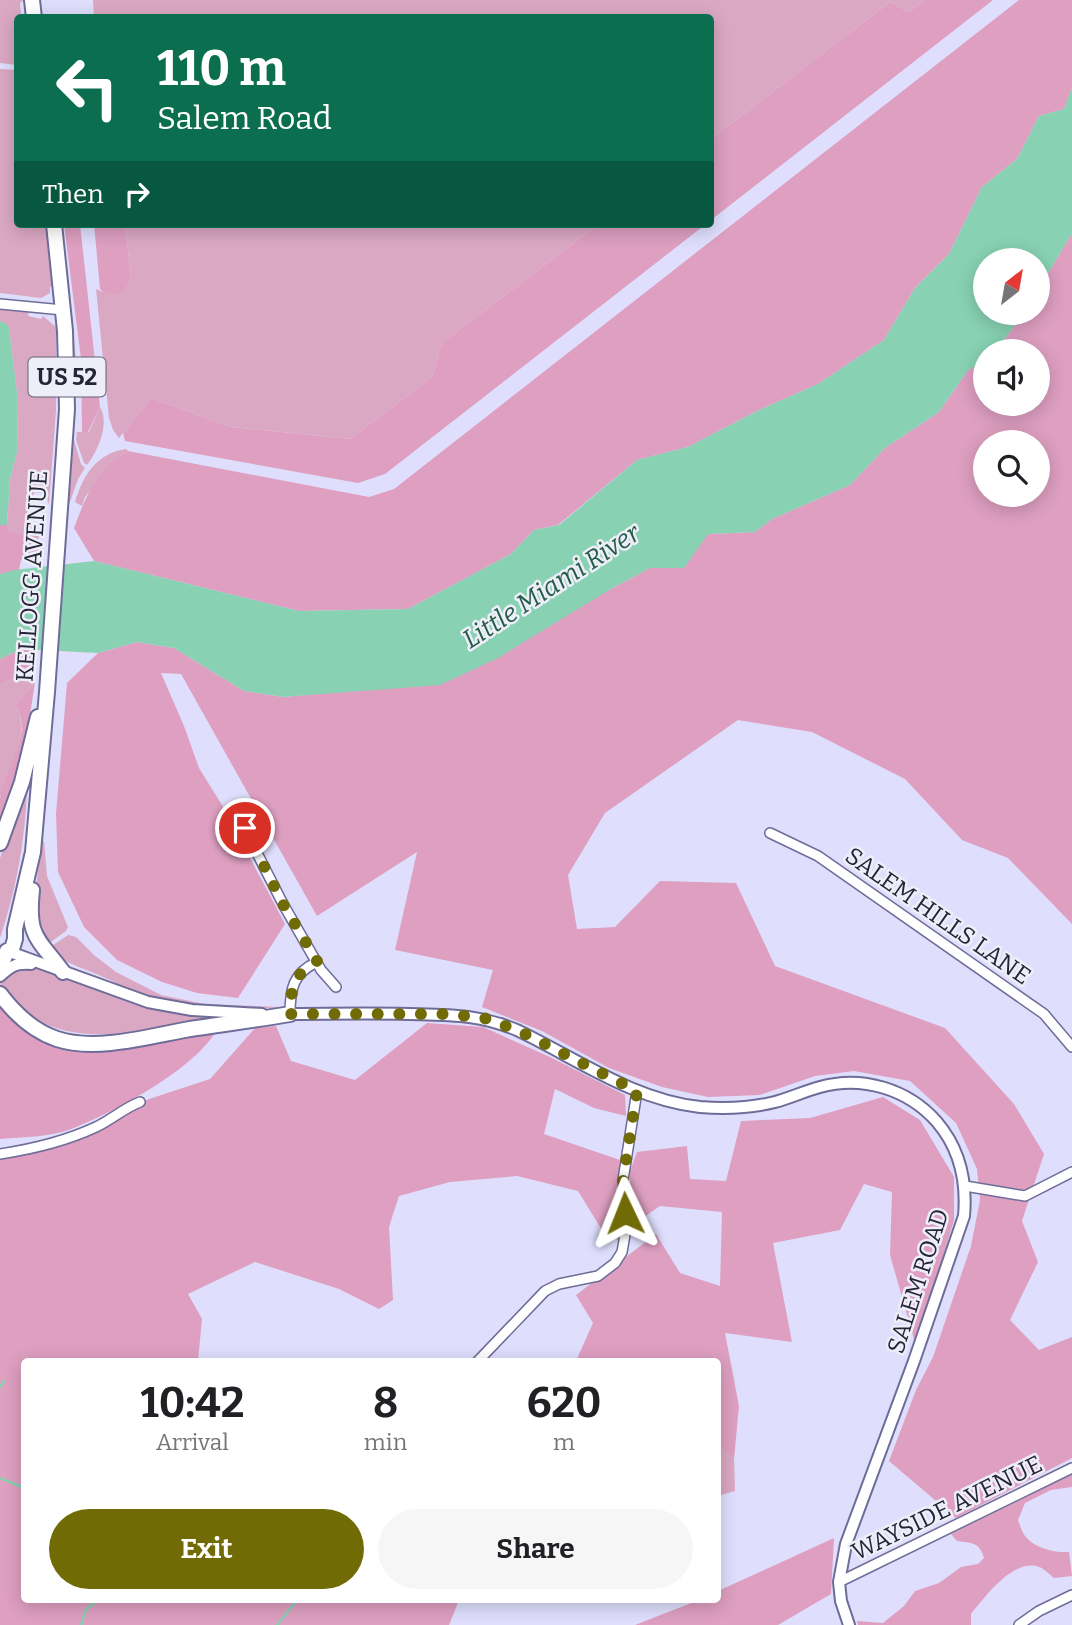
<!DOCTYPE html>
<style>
body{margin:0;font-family:Bitter,serif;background:#f6f6f6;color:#202124;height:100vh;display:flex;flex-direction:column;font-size:26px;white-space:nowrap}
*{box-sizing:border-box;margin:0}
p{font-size:23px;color:#757577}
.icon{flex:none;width:38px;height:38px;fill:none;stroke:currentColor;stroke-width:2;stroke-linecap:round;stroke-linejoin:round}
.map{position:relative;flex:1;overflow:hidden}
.panel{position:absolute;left:21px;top:1358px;width:700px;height:245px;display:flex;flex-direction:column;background:#fff;border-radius:7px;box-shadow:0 4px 18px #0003}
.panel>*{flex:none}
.hud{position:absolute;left:14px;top:14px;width:700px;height:214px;border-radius:7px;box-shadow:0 4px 18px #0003;background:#0b6e4f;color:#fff;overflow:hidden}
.needle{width:46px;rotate:31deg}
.buttons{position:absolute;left:973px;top:248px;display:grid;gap:14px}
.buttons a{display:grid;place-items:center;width:77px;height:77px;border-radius:50%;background:#fff;box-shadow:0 4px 18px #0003;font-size:35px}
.pin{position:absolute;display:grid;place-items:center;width:60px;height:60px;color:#fff;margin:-30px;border:4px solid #fff;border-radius:50%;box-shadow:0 2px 7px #0007}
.me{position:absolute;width:77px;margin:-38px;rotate:358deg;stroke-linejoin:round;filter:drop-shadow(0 0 5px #0008)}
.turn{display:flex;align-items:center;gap:24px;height:147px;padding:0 28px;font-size:32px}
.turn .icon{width:91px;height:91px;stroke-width:2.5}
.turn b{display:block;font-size:49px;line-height:60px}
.then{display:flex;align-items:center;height:66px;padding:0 28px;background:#0003;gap:14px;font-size:26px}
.eta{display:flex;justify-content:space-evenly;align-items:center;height:119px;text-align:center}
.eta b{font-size:42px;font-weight:700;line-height:49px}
.cta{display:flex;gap:14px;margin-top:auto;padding:14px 28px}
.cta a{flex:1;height:80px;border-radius:42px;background:#716b06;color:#fff;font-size:28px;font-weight:700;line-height:80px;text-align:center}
.cta a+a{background:#f6f6f6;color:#202124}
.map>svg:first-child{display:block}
.green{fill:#dba8c3}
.forest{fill:#de9fc1;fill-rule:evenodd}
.water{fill:#88d2b3}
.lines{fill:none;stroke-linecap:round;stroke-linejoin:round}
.stream{stroke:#88d2b3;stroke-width:2.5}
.minor-casing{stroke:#6e6c98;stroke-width:12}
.tertiary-casing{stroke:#6e6c98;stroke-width:14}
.primary-casing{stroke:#6e6c98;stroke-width:18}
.minor{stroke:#fff;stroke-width:9}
.tertiary{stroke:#fff;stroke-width:10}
.primary{stroke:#fff;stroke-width:14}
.route{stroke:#716b06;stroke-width:12;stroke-dasharray:0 21.6}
.labels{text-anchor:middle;stroke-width:5;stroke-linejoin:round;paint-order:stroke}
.shield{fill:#eeeef8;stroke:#626172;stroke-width:2}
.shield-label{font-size:23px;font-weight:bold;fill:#262538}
.street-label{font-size:24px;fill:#262538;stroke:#eeeef8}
.water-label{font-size:26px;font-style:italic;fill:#245d48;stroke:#eeeef8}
</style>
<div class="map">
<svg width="1072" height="1625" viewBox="0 0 1072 1625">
<rect width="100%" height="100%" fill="#dfdffd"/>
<path class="green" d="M0,0H24L20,3L21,16L24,17L18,18L17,65L0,63Z
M93,0H924L909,12L890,2L711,139L710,18H94Z
M0,69L17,70L18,224H46L53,286L50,287V293L41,298L0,293Z
M125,224H599L442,343L432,377L350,439L231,427L151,398L119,438L113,430L109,418L96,289L103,292L131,278Z
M68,289L70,294L76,360L74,440L81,464L85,468L78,479L69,505L75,397Z
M0,307L29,312L28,316L41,319L43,316L56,327V411L49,504L45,494L35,492L26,505L29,521L32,525L33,530L30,533H39L37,558L0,563V535L10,533L7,525L10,479L17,452L18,402L9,328L0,321Z
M100,407C110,424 98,451 87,465L84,463L76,440L77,432H89Z
M126,449L128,451L120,456L85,497L82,506L75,502C83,475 97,453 126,449Z
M33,669L35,682L15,705C32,732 10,770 0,797V685Z
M23,790H27C25,842 16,890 0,938V858Z
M44,841L47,876L68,927L66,931L44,947L33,907L42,842Z
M68,935L76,937L94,955L116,972L161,995L205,1004L280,1007C239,1012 168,1005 129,991C122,988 117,983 110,980C87,969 67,965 47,949Z
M32,965L130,1002L154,1008L216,1017V1020C140,1028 51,1062 0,984L6,974Z
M718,1446L734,1459L735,1491L718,1496Z"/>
<path class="forest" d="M924,0H993L711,220V139L890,2L909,12Z
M1019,0H1072V87L1064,109L1039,116L1017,159L982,187L949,254L915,288L884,340L818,384L757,411L688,447L637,460L558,525L534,530L511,554L408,609L299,611L94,561L74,528C85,498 98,467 128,451L369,497L394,489Z
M64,224H80L100,407L88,432H82L81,359Z
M94,224H125L131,278L121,294L103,292L100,289Z
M599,224H706L385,474L358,483L125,441L123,433L151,398L231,427L350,439L432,377L442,343Z
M1072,233V924L1008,858L962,840L905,779L812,732L738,720L605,813L568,875L577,929L615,927L660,881L736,883L775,966L945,1028L1014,1104L1044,1154L1022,1221L1038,1262L1010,1320L1039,1350L1072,1337V1458L956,1518L889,1461L916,1390L933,1357L971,1246L980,1200L977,1169L956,1123L910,1081L854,1071L815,1076L760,1095L708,1097L662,1087L609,1068L542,1031L482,1007L493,970L395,950L417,852L317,916L181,674L161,673L184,726L199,768L222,805L285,924L238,998L197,993L162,982L117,960L84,927L58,872L56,814L67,683L98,653L137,642L174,648L244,691L283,697L351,691L609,590L650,568H684L707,534L755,532L772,519L850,485L885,448L939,412L968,370L985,361V404H1038V352H995L1024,313H1038V290ZM985,443H1038V495H985Z
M0,525H7L10,533L26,535L19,570L0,574Z
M21,649L35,650L33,669L0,685V659Z
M35,682L25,748L0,826C0,817 0,807 0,799C4,768 35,736 15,705Z
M0,1001L64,1043L218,1028C197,1068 116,1111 74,1128C52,1137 24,1137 0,1139Z
M427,1023L483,1027L550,1057L625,1095L626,1116L594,1108L555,1089L544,1134L620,1160L616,1194L618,1240L605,1235L578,1191L517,1176L450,1182L399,1196L389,1227L393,1300L379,1309L339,1289L255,1262L188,1294L202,1319L198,1361L24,1362V1600H459L449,1625H0V1154L50,1144L140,1102L210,1079L256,1027L276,1026L291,1061L355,1080Z
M883,1097L920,1120L954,1177V1220L916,1346L890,1255L892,1192L864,1184L840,1230L773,1243L792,1342L725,1333L739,1406L734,1459L718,1446V1362L576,1361L593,1323L576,1295L656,1234L680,1273L720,1286L722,1212L660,1206L631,1226L630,1171L637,1152L687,1146L690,1179L726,1181L741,1121L810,1118Z
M1072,1473V1487L1051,1490L1025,1503L1018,1520C1020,1525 1022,1532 1025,1536C1034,1548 1055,1553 1069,1552L1072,1576L1054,1578C1049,1574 1043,1567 1036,1566C1011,1561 984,1598 971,1614V1625H858L857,1621L883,1623L904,1606L915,1591L939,1583L961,1567L978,1564L984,1558C980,1542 971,1543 957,1541L951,1534Z
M834,1538L831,1594L778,1625H635L699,1600H718V1591Z"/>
<path class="water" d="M1072,87V233L1038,290V261H985V313H1024L995,352H985V361L968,370L939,412L885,448L850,485L772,519L755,532L708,534L684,568H650L609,590L498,658L440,685L283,697L244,691L174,648L137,642L98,653L21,649L0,659V574L14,570L94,561L299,611L408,609L511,554L534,530L559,525L637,460L688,447L757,411L818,384L884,340L915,288L949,254L982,187L1017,159L1039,116L1064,109Z
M0,321L7,324L9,328L18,401L17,452L10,479L7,525H0Z"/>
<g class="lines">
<path class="stream" d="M0,1387L4,1381
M0,1478L24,1488
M81,1625L86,1609L99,1600
M277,1625L297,1600"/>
<defs>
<path id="minor" d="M0,304L63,310
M234,808L283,904L321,970L336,987
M770,833L818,856L1044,1014L1072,1047
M290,1014C290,989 293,973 317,962
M0,1154C33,1149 66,1141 96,1127C111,1120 124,1108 140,1102
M965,1186L1025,1196L1072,1172
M477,1362L545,1291L559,1284L598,1276L615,1263L622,1252L626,1229L623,1180L637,1091
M839,1582L1072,1468
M1019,1625L1039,1611L1072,1595"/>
<path id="tertiary" d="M7,951L148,1002L192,1010L262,1014
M0,976C11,966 15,963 31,964
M285,1014C326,1014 367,1013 409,1014C450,1015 480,1014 519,1031C577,1059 634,1100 700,1107C725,1109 751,1108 775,1102C790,1098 805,1091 820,1087C862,1075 908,1089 937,1122C960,1149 967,1182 964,1216L914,1361L846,1544L839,1582L841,1601L849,1625"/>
<path id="primary" d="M32,0L34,18
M0,843L22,782L38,717
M32,890C27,937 37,937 63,972
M0,968L7,951L12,949L15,939V929L33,852L47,692L67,409L65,331L54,224
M0,994C15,1014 33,1031 57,1039C96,1052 151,1036 190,1029C223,1024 256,1020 290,1014"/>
</defs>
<use href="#minor" class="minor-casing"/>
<use href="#tertiary" class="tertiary-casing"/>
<use href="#primary" class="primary-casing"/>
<use href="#minor" class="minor"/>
<use href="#tertiary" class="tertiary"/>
<use href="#primary" class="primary"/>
</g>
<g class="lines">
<path class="route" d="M245,828L283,904L317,961C293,974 291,989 290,1014H449L484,1018L519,1031L637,1091L623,1180L625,1213"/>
</g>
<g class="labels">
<rect class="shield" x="28.5" y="357.5" width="77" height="39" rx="5"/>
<g class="shield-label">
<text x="67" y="385">US 52</text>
</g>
<g class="street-label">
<text transform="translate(32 576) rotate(-86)" y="8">KELLOGG AVENUE</text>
<text transform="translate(938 916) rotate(35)" y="8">SALEM HILLS LANE</text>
<text transform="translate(918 1281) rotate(-72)" y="8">SALEM ROAD</text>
<text transform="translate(947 1508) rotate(-26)" y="8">WAYSIDE AVENUE</text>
</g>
<g class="water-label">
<text transform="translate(551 586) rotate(-33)" y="9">Little Miami River</text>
</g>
</g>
</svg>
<div class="buttons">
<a><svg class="needle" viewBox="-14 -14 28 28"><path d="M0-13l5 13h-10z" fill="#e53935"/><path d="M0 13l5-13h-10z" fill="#757577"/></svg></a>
<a><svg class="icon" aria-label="sound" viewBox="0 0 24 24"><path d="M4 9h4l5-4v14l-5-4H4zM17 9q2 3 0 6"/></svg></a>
<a><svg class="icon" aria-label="search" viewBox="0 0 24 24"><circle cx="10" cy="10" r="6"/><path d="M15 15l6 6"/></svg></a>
</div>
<div class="pin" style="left:245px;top:828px;background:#d93025"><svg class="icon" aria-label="arrive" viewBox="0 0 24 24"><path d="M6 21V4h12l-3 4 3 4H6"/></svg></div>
<svg class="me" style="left:625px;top:1213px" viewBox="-20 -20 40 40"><path d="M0-17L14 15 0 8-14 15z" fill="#716b06" stroke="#fff" stroke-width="4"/></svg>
<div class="hud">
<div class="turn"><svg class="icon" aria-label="left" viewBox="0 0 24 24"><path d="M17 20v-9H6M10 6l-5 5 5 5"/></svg><div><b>110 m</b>Salem Road</div></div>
<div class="then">Then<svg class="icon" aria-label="right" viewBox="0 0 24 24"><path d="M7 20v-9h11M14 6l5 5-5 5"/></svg></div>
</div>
<section class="panel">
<div class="eta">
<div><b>10:42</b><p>Arrival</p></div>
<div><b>8</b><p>min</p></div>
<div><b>620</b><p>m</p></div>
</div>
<div class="cta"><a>Exit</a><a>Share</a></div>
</section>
</div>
